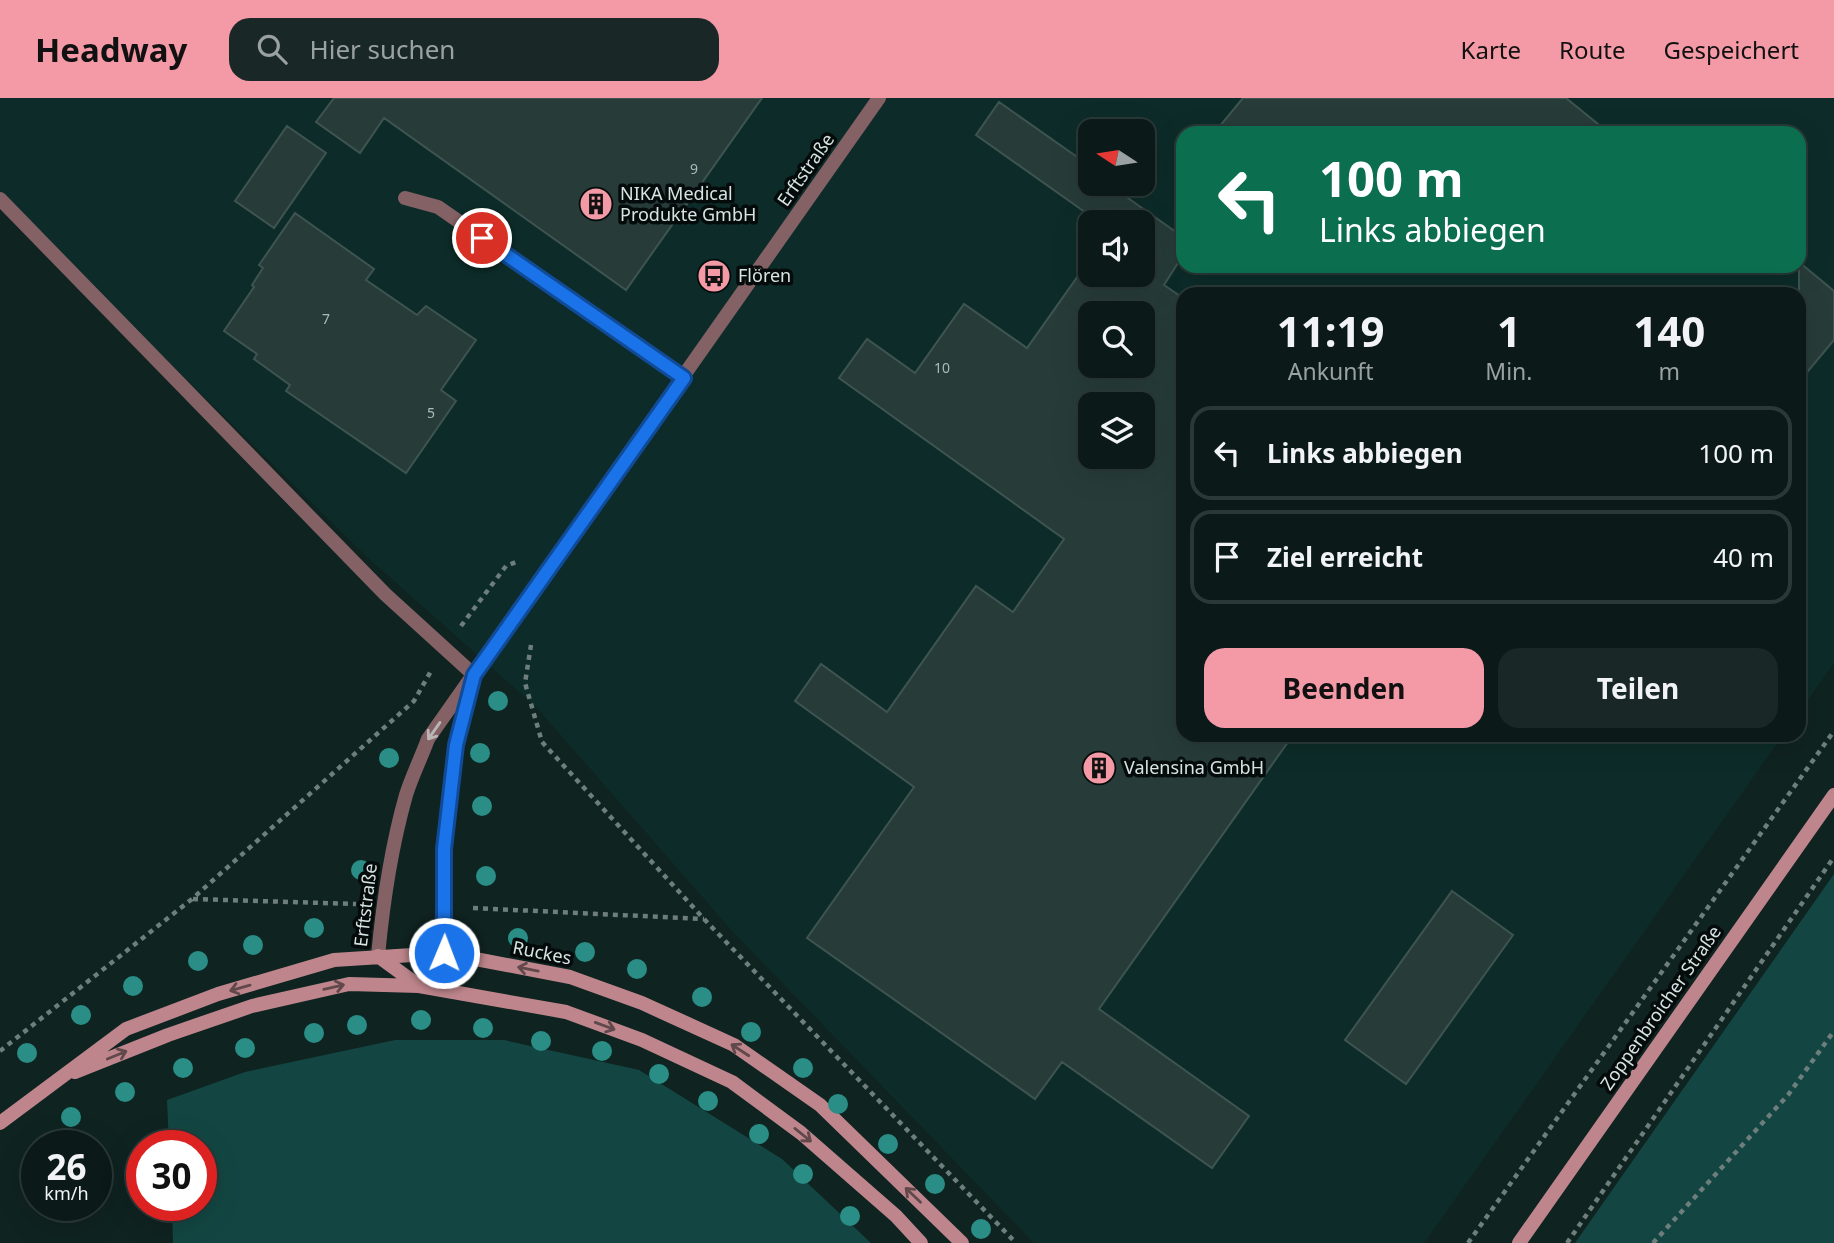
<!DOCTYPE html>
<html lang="de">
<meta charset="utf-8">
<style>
body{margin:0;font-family:"Noto Sans",sans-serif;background:#192726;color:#f1f3f6;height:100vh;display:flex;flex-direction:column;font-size:26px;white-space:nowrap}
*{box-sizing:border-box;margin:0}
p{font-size:23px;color:#9aa1a2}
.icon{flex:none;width:38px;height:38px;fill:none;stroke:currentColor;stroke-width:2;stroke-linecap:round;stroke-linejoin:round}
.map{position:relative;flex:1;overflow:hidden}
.details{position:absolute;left:1176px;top:189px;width:630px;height:455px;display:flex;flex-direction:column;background:#0b1a19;border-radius:21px;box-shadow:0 7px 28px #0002,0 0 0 2px #2b3838}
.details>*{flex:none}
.top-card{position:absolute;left:1176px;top:28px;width:630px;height:147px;border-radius:21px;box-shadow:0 7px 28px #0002,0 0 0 2px #2b3838;background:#0b6e4f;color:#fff;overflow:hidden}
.needle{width:46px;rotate:282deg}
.fabs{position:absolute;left:1078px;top:21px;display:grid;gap:14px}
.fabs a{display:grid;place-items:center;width:77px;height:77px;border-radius:14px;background:#0b1a19;box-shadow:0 7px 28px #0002,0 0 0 2px #2b3838;font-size:35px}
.speed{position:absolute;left:21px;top:1032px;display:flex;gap:14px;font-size:35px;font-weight:700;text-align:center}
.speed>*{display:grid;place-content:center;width:91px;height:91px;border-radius:50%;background:#0b1a19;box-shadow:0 7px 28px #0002,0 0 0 2px #2b3838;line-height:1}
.speed small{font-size:18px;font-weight:400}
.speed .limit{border:10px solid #d22;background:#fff;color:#111}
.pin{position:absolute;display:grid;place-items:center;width:60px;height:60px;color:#fff;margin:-30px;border:4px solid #fff;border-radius:50%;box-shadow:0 2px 7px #0007}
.me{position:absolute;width:77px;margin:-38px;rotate:1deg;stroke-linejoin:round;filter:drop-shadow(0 0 5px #0008)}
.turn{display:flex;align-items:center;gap:24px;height:147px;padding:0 28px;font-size:32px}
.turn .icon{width:91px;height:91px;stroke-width:2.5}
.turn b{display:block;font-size:49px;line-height:60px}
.eta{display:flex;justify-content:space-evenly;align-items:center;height:119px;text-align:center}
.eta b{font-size:42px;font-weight:700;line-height:49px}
.action{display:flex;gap:14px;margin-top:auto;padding:14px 28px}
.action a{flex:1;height:80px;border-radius:21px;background:#f49aa6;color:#111;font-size:28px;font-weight:700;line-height:80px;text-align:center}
.action a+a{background:#192726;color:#f1f3f6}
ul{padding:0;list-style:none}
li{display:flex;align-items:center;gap:21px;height:94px;margin:0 14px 10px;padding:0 14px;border:4px solid #2b3838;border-radius:21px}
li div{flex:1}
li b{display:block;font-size:26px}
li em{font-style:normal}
header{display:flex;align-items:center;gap:42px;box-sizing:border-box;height:98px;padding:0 35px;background:#f49aa6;color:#111}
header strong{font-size:33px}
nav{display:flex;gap:38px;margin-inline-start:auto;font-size:24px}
.search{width:490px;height:63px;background:#192726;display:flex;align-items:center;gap:18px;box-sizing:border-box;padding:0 24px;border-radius:21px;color:#9aa1a2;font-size:26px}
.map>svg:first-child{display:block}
.built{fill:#0d2c29;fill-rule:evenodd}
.green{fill:#134642}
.building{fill:#273c39;stroke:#3e5451;stroke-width:2;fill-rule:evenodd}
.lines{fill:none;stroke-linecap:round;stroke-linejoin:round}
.path{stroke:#6d7e7c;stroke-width:4.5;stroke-dasharray:5 5;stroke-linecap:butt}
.service{stroke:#846165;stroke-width:14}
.minor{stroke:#846165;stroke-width:14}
.secondary{stroke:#be868c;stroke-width:14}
.tree{fill:#2a8e87}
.oneway{stroke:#bbb6b6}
.oneway2{stroke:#61484b}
.route-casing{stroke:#114b97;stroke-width:18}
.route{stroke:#1a73e8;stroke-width:12}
.labels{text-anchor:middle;stroke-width:7;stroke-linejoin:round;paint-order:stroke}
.number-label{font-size:14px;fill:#acbab8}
.street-label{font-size:18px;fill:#d8e4e2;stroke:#040b0a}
.poi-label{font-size:18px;fill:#d8e4e2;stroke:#040b0a;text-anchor:start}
</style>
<header>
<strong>Headway</strong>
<div class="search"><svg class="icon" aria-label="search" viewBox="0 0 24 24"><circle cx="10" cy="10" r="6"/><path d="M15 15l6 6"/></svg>Hier suchen</div>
<nav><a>Karte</a><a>Route</a><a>Gespeichert</a></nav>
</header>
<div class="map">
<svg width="1834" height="1145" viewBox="0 0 1834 1145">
<rect width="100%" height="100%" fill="#0f2321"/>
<path class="built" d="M0,0H1834V565L1799,615V196H1183V637H1783L1424,1145H1034L733,834L537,610L367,459L0,98ZM1090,33H1143V86H1090ZM1183,35H1799V168H1183ZM1090,124H1143V177H1090ZM1090,215H1143V268H1090ZM1090,306H1143V359H1090Z"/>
<path class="green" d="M1834,776V1145H1575Z
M395,942H504L639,972L782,1061L871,1145H173L172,1108H201V1048H169L167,1002L245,974Z"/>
<path class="building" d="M334,0H762L626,192L384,20L360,55L316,24Z
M1243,0H1566L1609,35H1214Z
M999,4L1080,61L1078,64L1090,73V86H1108L1183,139V157L1164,187L1183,200V637H1293L1099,911L1249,1018L1212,1070L1062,964L1035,1001L807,840L914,689L795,603L821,566L887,614L976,488L1013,514L1064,441L839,280L867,241L915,275L964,206L1027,250L1090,161V177H1143V124H1099L976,37ZM1090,215H1143V268H1090ZM1090,306H1143V359H1090Z
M287,28L326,55L274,130L235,103Z
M295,115L374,171L366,182L417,217L426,208L476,242L441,292L456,303L406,375L286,293L290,287L254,261L257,256L224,233L254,189L252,187L263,170L259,167Z
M1799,164L1834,193V242L1799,284Z
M1452,793L1513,837L1406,986L1345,942Z"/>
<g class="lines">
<path class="path" d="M461,528L506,468L516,464
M531,547L525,585L542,644L704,821L1016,1145
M193,801L356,806
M473,810L704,821
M0,953L192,801L414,603L431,573
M1468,1145L1834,633
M1567,1145L1834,759
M1653,1145L1788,997L1834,933"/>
<path class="service" d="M405,100L438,109L684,280"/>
<path class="minor" d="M0,101L385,496L474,577
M444,855V751L456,647L472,585
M378,858C383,804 391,750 406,697C412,678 421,660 428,641L879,0"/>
<path class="secondary" d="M378,858L419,888
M419,888L444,855
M75,974L168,937L252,908L349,886L419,888L566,914L642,942L732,984L801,1035L896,1118L921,1145
M0,1025L126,931L218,896L334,862L444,855L570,879L642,905L734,947L820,1007L962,1145
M1519,1145L1834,697"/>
</g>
<g class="tree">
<circle cx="498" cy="603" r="10"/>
<circle cx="480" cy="655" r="10"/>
<circle cx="389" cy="660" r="10"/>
<circle cx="482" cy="708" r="10"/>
<circle cx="361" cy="772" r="10"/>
<circle cx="486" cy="778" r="10"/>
<circle cx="314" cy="830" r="10"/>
<circle cx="518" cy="840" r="10"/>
<circle cx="253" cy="847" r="10"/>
<circle cx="585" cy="854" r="10"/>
<circle cx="198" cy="863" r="10"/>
<circle cx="637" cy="871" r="10"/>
<circle cx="133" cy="888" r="10"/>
<circle cx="702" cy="899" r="10"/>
<circle cx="81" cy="917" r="10"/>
<circle cx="421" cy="922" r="10"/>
<circle cx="357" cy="927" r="10"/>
<circle cx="483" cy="930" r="10"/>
<circle cx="751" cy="934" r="10"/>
<circle cx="314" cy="935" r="10"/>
<circle cx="541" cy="943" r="10"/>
<circle cx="245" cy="950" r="10"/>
<circle cx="602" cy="953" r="10"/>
<circle cx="27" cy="955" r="10"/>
<circle cx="183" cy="970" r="10"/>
<circle cx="803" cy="970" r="10"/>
<circle cx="659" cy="976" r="10"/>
<circle cx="125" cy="994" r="10"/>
<circle cx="708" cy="1003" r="10"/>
<circle cx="838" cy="1006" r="10"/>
<circle cx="71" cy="1019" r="10"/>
<circle cx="759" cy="1036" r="10"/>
<circle cx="888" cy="1046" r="10"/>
<circle cx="803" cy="1076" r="10"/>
<circle cx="935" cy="1086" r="10"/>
<circle cx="850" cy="1118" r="10"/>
<circle cx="981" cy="1131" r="10"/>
</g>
<defs><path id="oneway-shaft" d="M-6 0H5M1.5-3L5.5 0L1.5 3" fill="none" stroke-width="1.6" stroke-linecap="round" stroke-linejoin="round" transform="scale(1.75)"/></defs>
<use class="oneway" href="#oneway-shaft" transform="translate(434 633) rotate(125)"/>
<g class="oneway2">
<use href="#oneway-shaft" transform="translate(528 871) rotate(-169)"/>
<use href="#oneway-shaft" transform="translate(334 889) rotate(-13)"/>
<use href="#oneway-shaft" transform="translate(240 890) rotate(164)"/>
<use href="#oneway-shaft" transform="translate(605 928) rotate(20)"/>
<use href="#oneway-shaft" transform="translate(740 952) rotate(-147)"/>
<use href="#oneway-shaft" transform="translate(117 957) rotate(-22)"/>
<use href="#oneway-shaft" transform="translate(803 1037) rotate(39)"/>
<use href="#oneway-shaft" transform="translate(913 1097) rotate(-136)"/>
</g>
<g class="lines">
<defs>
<path id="route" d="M444,855V751L456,647L474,577L684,280L482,140"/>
</defs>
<use href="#route" class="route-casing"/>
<use href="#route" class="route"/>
</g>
<defs>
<symbol id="building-disc" viewBox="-11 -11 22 22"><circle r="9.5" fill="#f49aa6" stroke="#040b0a"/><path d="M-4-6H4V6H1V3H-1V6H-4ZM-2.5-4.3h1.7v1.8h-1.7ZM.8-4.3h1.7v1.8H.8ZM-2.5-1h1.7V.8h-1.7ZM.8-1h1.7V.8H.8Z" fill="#111"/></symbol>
<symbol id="bus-disc" viewBox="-11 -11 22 22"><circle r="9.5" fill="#f49aa6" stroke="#040b0a"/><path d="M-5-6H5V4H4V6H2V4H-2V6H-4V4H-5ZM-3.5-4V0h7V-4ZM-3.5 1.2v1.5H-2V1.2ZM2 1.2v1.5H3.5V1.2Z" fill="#111"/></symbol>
</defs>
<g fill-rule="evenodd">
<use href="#building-disc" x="577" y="87" width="38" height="38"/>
<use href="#bus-disc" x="695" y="159" width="38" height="38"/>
<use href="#building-disc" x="1080" y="651" width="38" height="38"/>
</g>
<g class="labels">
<g class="number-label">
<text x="694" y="76">9</text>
<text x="326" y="226">7</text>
<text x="942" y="275">10</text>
<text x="431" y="320">5</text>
</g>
<g class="street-label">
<text transform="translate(806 72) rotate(-55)" y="6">Erftstraße</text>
<text transform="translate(366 807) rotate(-83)" y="6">Erftstraße</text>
<text transform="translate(542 855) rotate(11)" y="6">Ruckes</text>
<text transform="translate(1661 910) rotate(-55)" y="6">Zoppenbroicher Straße</text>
</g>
<g class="poi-label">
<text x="620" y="102">NIKA Medical<tspan x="620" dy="21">Produkte GmbH</tspan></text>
<text x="738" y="184">Flören</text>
<text x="1124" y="676">Valensina GmbH</text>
</g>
</g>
</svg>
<div class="fabs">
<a><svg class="needle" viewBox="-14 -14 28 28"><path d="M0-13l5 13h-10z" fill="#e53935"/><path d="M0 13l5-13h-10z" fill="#9aa1a2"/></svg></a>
<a><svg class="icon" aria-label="sound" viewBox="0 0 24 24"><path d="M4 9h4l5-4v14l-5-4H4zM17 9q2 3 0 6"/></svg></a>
<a><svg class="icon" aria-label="search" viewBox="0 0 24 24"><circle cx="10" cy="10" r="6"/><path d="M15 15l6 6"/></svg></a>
<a><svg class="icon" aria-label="layers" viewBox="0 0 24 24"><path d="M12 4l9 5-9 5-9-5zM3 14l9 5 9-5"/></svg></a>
</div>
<div class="speed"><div>26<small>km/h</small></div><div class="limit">30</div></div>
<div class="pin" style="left:482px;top:140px;background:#d93025"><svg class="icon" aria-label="arrive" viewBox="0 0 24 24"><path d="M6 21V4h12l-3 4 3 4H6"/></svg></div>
<svg class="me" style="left:444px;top:855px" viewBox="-20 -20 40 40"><circle r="17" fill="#1a73e8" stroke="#fff" stroke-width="3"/><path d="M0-11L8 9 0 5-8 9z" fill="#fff"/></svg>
<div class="top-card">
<div class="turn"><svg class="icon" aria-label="left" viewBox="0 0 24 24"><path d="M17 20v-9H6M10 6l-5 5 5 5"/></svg><div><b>100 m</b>Links abbiegen</div></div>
</div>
<section class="details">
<div class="eta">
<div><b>11:19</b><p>Ankunft</p></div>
<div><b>1</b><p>Min.</p></div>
<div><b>140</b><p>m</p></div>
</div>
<ul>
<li><svg class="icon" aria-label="left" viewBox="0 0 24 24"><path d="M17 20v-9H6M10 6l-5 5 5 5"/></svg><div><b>Links abbiegen</b></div><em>100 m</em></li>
<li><svg class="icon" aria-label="arrive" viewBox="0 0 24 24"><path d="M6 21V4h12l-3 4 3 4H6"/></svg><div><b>Ziel erreicht</b></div><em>40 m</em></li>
</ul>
<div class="action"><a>Beenden</a><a>Teilen</a></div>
</section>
</div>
